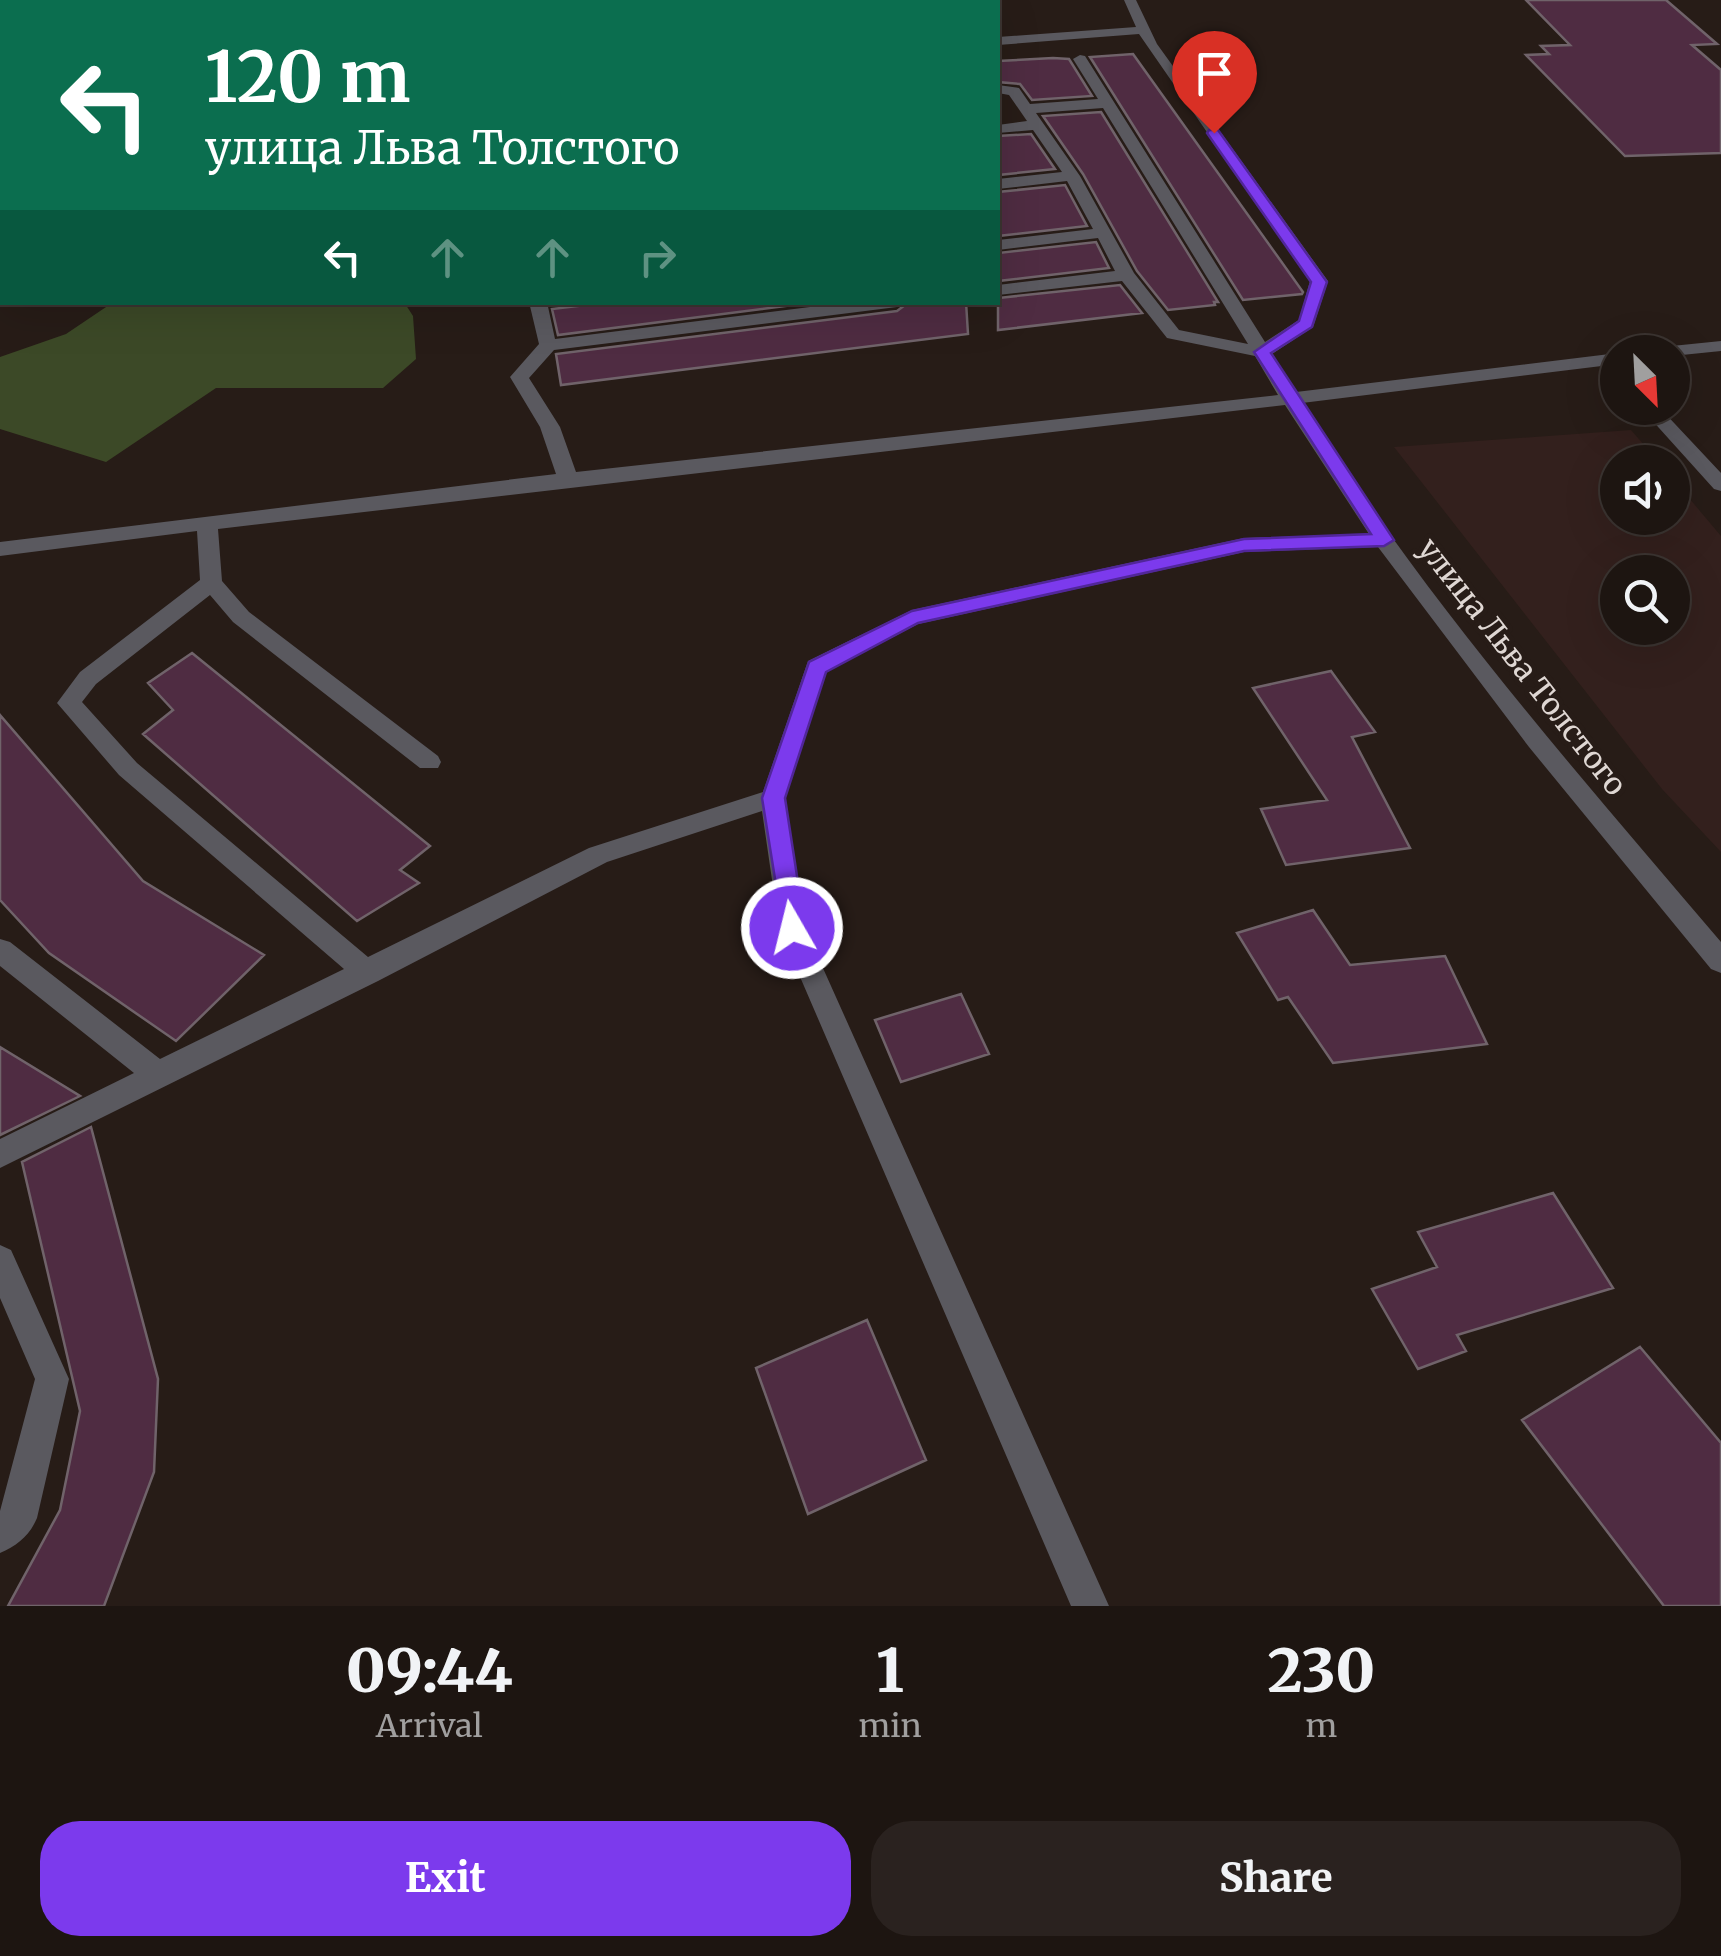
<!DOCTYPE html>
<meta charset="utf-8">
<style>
body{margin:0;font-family:Merriweather,serif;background:#2a221f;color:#f1f3f6;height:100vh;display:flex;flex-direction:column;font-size:38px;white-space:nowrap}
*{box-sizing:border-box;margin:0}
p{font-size:32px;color:#a09f9f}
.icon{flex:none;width:55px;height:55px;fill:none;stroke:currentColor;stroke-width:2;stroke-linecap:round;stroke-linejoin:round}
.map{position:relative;height:1606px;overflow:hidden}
.panel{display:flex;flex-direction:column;background:#1d1511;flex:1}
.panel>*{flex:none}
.guide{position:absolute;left:0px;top:0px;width:1000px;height:305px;box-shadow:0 10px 40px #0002,0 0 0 2px #3b3431;background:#0b6e4f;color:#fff;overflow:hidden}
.needle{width:65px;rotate:156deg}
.tools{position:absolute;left:1600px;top:335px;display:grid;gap:20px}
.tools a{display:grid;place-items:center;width:90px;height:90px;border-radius:50%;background:#1d1511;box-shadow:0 10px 40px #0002,0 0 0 2px #3b3431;font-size:50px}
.pin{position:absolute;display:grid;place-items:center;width:85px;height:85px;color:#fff;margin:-102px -42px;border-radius:50% 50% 50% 0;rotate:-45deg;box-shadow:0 0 10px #0007}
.pin .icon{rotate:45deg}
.me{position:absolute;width:110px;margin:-55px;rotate:352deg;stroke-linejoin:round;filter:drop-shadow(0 0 8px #0008)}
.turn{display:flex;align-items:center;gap:35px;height:210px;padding:0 40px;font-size:45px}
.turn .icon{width:130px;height:130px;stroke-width:2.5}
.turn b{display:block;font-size:70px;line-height:85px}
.lanes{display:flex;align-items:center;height:95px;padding:0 40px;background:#0003;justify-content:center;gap:50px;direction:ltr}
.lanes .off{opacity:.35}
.eta{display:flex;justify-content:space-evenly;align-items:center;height:170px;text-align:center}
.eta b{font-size:60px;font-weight:800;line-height:70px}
.button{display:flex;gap:20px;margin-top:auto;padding:20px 40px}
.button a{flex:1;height:115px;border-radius:40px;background:#7c3aed;color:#fff;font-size:40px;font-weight:800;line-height:115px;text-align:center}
.button a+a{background:#2a221f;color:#f1f3f6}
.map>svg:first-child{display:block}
.industrial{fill:#33201d;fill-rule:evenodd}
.green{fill:#3c4927}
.building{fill:#4f2c42;stroke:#70636a;stroke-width:2.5}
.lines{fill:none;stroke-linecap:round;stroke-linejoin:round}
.minor{fill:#5a595f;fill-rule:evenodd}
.route{fill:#7c3aed;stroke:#51269a;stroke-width:2.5}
.labels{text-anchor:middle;stroke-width:10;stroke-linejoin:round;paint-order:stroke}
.street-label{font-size:30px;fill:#dfd7d3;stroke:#271c17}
</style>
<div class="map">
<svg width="1721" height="1606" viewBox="0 0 1721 1606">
<rect width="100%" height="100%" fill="#271c17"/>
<path class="industrial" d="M1631,430L1659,462H1618V518H1672L1673,479L1721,536V852L1662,789L1394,447ZM1618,572H1672V628H1618Z"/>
<path class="green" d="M404,302L413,316L416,359L383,388H216L106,462L0,429V357L66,334L112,303Z"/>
<path class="building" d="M1526,0H1666L1717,44L1692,45L1721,70V153L1625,156L1526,55L1549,54L1541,46L1570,45Z
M1133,54L1303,292L1302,294L1243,300L1090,57Z
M1053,58L1069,59L1092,96L1032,100L1020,84L998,82V61Z
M1101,112L1218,302H1214L1215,305L1168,310L1137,271L1083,174L1043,116Z
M1031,134L1055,169L998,175V136Z
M1065,185L1087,226L998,236V192Z
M1096,242L1109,268L998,281V253Z
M1120,285L1142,313L998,330V298Z
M611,302H816L558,335L552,309Z
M909,302H966L968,334L561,385L556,354L897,311Z
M192,653L430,846L400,870L419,883L357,921L143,734L173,710L148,683Z
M1331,671L1375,732L1352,737L1410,848L1286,865L1261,809L1327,800L1253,688Z
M0,715L143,881L264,955L176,1041L49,953L0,900Z
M1313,910L1350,965L1445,956L1487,1044L1333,1063L1288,997L1278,1000L1237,933Z
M961,994L989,1054L901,1082L875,1020Z
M0,1047L80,1096L0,1135Z
M91,1127L158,1379L154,1472L104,1606H8L60,1510L80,1411L22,1162Z
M1553,1193L1613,1288L1457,1335L1466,1351L1418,1369L1372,1289L1437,1267L1418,1232Z
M867,1320L926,1460L808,1514L756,1368Z
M1640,1347L1721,1443V1606H1664L1522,1420Z"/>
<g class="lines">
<path class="minor" d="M1124,0H1136L1157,44L1328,281L1313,327L1272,354L1296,392L1618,353V364L1302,403C1422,597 1574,769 1721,942V973L1711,969L1529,747L1378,547L1244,552L918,624L826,672L785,798L805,928L1109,1606H1071L779,928L762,811L607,862L378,981L0,1168V1139L134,1073L0,966V939L10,942L160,1059L344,969L119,775L57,703L80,672L200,580L197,531L0,556V542L556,474L540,427L510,377L539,344L529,302H547L555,339L850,302H905L897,307L554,350L529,378L560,427L576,472L1278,395L1255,356L1167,338L1122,281L998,295V285L1115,271L1098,238L998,250V240L1093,229L1067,181L998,189V179L1062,172L1033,130L998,133V125L1027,121L1009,95L998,93V85L1019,88L1030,104L1098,99L1073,59L1080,55L1085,56L1265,342L1299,320L1310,281L1139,34L998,45V37L1136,27ZM1103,108L1248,344L1179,330L1134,273L1080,176L1036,113ZM1285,405L1369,534L1244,538L912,610L808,661L763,792L589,848L368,957L137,763L82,702L96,684L210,595L233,622L420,768H438L441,762L438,756L249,612L222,581L218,529Z
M1721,341V351L1672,356V352H1653L1662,347Z
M1641,408H1660L1721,473V491L1714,489Z
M0,1245L11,1250L69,1379L37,1518C30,1535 17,1546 0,1553V1511L35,1379L0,1298Z"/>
</g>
<path class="route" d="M1209,130H1218L1327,282L1312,327L1271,353L1394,540L1384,546L1244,551L918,623L826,672L785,798L805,928L801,935H784L762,798L809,662L912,611L1244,539L1371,534L1254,352L1299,321L1311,282L1207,133Z"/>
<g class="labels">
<g class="street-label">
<text transform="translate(1522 667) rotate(52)" y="10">улица Льва Толстого</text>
</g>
</g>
</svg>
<div class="tools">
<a><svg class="needle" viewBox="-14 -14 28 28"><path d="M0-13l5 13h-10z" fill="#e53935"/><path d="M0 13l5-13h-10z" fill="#a09f9f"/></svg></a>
<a><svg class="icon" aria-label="sound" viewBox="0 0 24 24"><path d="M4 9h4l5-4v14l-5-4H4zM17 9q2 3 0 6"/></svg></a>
<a><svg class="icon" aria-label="search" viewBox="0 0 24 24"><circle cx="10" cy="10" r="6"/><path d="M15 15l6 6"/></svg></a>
</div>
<div class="pin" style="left:1214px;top:133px;background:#d93025"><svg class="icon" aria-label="arrive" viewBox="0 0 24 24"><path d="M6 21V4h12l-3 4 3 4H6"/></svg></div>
<svg class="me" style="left:792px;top:928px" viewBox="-20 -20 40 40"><circle r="17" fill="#7c3aed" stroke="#fff" stroke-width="3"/><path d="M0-11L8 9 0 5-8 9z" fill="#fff"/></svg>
<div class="guide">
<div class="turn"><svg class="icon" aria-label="left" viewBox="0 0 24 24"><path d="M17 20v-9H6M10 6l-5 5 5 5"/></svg><div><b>120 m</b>улица Льва Толстого</div></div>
<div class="lanes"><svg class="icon" aria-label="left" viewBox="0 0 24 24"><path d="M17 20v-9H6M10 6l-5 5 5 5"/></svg><svg class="icon off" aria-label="ahead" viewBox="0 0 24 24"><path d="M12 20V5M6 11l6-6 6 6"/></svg><svg class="icon off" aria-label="ahead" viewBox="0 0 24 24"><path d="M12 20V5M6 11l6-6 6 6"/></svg><svg class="icon off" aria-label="right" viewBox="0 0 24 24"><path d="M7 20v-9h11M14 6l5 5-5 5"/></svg></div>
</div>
</div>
<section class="panel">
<div class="eta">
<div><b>09:44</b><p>Arrival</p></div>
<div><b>1</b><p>min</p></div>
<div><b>230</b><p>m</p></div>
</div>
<div class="button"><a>Exit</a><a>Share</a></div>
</section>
